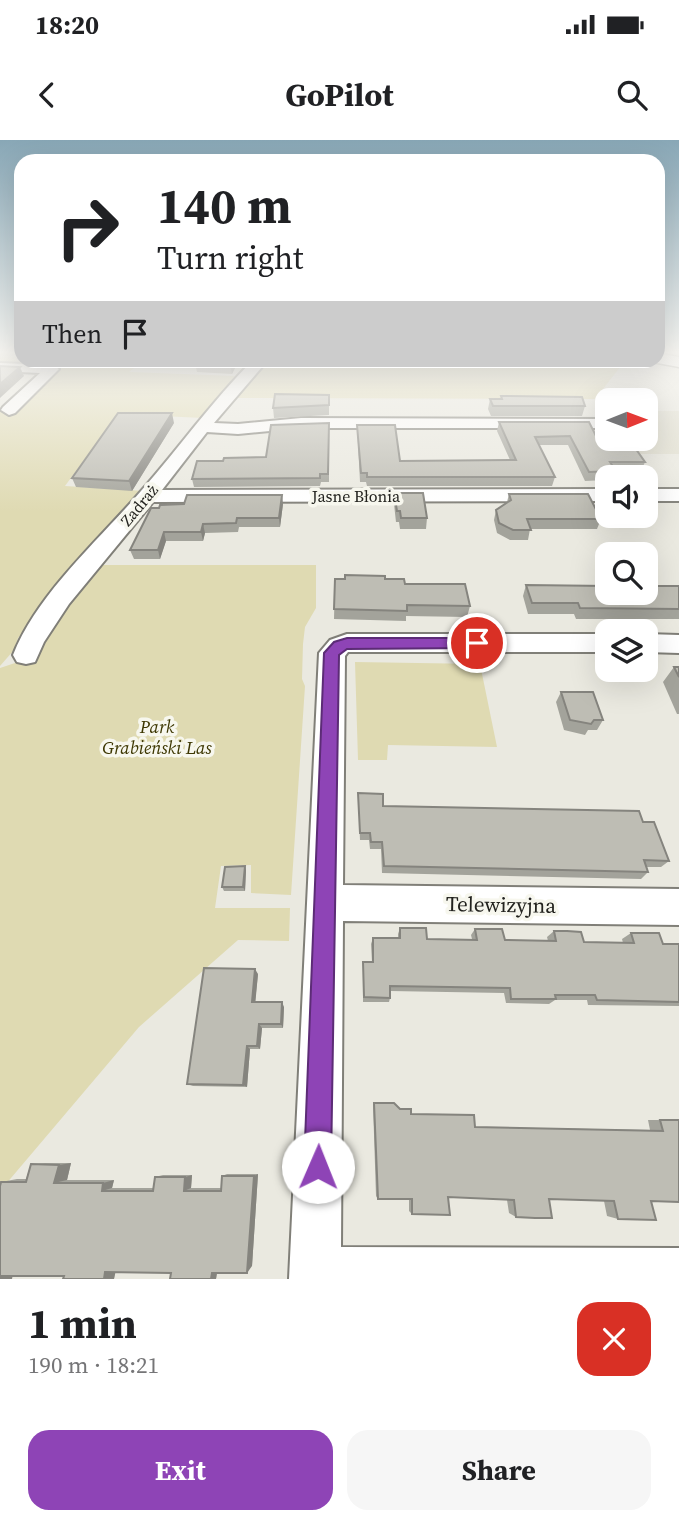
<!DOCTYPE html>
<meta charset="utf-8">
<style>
body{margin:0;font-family:"Source Serif 4",serif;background:#f6f6f6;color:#202124;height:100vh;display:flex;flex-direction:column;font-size:26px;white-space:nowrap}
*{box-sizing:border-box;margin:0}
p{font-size:23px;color:#757577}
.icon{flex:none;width:38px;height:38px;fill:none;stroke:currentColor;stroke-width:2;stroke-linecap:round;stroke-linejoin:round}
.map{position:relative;height:1139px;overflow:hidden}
.panel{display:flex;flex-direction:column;background:#fff;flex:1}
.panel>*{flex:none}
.top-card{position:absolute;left:14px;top:14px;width:651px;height:214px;border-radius:21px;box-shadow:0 7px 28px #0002;background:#fff;color:#202124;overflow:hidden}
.needle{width:46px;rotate:89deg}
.tools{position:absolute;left:595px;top:248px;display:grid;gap:14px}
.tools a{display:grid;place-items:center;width:63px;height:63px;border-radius:14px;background:#fff;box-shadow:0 7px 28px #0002;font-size:35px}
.pin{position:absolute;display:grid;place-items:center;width:60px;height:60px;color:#fff;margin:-30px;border:4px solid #fff;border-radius:50%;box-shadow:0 2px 7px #0007}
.me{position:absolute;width:77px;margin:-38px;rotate:1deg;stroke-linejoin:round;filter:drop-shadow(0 0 5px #0008)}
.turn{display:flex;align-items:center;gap:24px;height:147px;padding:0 28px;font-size:32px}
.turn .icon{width:91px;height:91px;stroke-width:2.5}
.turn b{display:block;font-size:49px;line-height:60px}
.then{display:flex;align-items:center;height:66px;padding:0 28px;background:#0003;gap:14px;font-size:26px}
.round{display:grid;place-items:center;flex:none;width:74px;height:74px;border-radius:21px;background:#f6f6f6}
.overview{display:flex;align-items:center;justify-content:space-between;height:119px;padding:0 28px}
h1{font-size:42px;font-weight:700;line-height:52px}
.action{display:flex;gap:14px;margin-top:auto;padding:14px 28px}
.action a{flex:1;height:80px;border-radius:21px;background:#8e44b6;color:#fff;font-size:28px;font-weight:700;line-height:80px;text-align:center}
.action a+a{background:#f6f6f6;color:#202124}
.status{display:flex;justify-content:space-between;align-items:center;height:49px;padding:0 35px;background:#fff;direction:ltr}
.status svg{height:19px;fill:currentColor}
header{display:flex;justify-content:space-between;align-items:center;height:91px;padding:0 28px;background:#fff;font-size:32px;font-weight:700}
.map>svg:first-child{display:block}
.built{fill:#e0dece}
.green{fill:#dfdab2}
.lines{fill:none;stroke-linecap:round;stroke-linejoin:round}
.minor-casing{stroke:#807f78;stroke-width:4}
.major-casing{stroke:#807f78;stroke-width:3}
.minor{fill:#fff;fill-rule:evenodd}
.major{fill:#fff;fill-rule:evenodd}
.wall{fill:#a3a39b}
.shaded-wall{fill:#85847e}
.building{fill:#bebdb4;stroke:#85847e;stroke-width:2}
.route{fill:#8e44b6;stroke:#5c2c76;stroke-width:2}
.labels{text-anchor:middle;stroke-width:7;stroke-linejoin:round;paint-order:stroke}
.far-street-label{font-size:16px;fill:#22221e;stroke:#f7f7ee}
.park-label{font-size:18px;font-style:italic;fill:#3d3702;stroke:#f7f7ee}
.near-street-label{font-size:21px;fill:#22221e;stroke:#f7f7ee}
</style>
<div class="status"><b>18:20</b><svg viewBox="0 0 49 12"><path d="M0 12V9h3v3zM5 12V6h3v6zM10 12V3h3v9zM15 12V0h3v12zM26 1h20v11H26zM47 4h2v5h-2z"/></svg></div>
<header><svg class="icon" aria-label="back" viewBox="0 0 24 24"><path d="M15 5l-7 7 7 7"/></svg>GoPilot<svg class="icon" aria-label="search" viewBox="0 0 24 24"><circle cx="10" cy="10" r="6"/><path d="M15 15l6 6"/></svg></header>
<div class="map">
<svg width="679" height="1139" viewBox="0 0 679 1139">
<rect width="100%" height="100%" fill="#eae9e0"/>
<path class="built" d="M646,271H679V314H624L614,299H646Z"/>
<path class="green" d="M0,213H21V220L143,221L129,232L235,236L203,278L118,274L65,346L145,351L18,498L14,510L0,526V270L13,271L59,227L0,224Z
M268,221H625L595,259L230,258L252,232Z
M99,425H316V468L305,487L303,504L302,539L305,546L291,755L251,753V725L221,726L215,768H290L289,801L238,800L139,887L0,1051V528L18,522Z
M355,522L480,524L497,607L388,605L387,620H358Z"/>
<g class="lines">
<defs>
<path id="minor" d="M253,220H268L214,283L238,284L301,278L605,279L607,288H301L238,294L207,292L162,350L607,349V361L153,362L69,464L44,502L35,522L26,524L17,522L13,515C37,454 99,400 141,351C179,308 212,261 253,220Z
M0,223L52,225L59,229L15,273L9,275L1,270L3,267L40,233L0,231Z
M646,349H679V361H646Z
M347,494H607V512H348L345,516L343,745L679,749V785L343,781L341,1107L679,1108V1139H289L319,513L330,500Z
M646,494L679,495V513L646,512Z"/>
<path id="major" d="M658,213L679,217V227L652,222L658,220Z"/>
</defs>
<use href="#minor" class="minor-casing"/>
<use href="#major" class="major-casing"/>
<use href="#minor" class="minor"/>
<use href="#major" class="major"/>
</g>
<path class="wall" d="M197,220H239L232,234L197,232L195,223Z
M329,255V275L274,278L273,268Z
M501,256L585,266L582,276H491L488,269L490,259H501Z
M499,282L620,302L645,322L641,331H616L613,338H607V340L585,341L568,305H539L555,337L552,346H367L366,342H360L357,285L400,321L510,320L497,291Z
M174,283L132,351L76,347L72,338Z
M329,283V342H321L320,346L194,347L192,339L223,321L266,317Z
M394,353L427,378L426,389H400L399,382H396L394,364Z
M509,354L601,379L597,389H530L528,400H510L497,393L494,380L496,370L507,362Z
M283,364L280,387H239L238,392L205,393L203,401H166L160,419H134L130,410L159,368Z
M335,439H385L405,444L470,466L467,477L406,476V481L334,479Z
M526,445L679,446V479H576L574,474H528L523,456Z
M674,527H679V574H677L663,542Z
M561,552L603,580L597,590H588L585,595L564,590L556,562Z
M358,653L383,666L643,682L669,721L661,727H647L648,732L641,739L382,733L381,709H370L369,700H360Z
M245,726L246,730L245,751H224L222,747Z
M400,788L427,799H472L471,795L475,789L505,800L548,801L547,797L554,791L584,802L623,803L622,799L631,793L663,804H679V866L588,865L587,860H555L549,864L506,863L504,853L390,851V858L389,862H363V822H372L371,804L373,798H398V794Z
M258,834L255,862L284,867L283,888H262L260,909H250L247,947L193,946L187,944Z
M374,963L400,969L411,974L475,987L650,990L648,980H679L651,1061L618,1079L607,1076L604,1061L549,1059L516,1077L509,1073L507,1060L448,1057L412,1074L409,1071V1059H378L376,1056L373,964Z
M45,1023H71L67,1040H114L112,1048H153L155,1037L163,1035H192L191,1048H221L222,1036L227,1034H258L252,1126L217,1133L216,1139H170L171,1133L115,1132L114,1139H63L64,1136H12V1139H0L1,1042L17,1039H26L31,1024Z"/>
<path class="shaded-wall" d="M233,220H239L232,234L230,225Z
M20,227L24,236L0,258V244Z
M172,273L174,283L132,351L129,341Z
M282,355L283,364L280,387L279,378Z
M203,384L205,393L203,401L201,392Z
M164,392L166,401L160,419L158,410Z
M245,726L246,730L245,751L243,747Z
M255,829L258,834L255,866L252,862Z
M282,862L284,867L283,888L281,884Z
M259,884L262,888L260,909L257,906Z
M247,906L250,909L247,947L243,945Z
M71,1023L67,1040L54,1043L59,1025Z
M258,1034L252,1126L247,1133L254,1036Z
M192,1035L191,1048L184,1051L185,1037Z
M114,1040L112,1048L102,1051L103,1043Z
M117,1125L114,1139H104L105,1132Z
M218,1126L216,1139H211L212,1133Z
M14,1129L12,1139H0V1135Z"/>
<path class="building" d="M197,220H233L230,225L195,223Z
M0,226L20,227L0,244Z
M275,254L329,255V265L273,268Z
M501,256L582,257L585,266H493L490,259H502Z
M118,273H172L129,341L72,338Z
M499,282H589L597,298L618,299L620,302L633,305L645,322H610L616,331L589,332L570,296L535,297L555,337H367V333H361L357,285H395L400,321L516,320Z
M329,283L328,334H320V338L192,339L197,321H223L224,318L266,317L271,285Z
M394,353H423L427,378H401L400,371H397Z
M509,354H588L601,379H527L531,390H513L499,383L496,370L511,360Z
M187,355H282L279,378H237L236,383L203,384L201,392H164L158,410H130L151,368H159L160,365L184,364Z
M345,435L385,436V439H404L405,444H465L470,466L407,465V471L334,469L335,439H345Z
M526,445L607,446V453H646V446H679V469L580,468L578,463H532Z
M674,527H679V537Z
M561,552H593L603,580H594L591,584L570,580Z
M358,653L383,654V666L639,671L643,682H654L669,721L644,720L648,732L384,726L382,702H371L370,693H360Z
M245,726L243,747H222L225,727Z
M400,788H426L427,799L477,800L475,789H502L505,800L556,801L554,791H567L581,792L584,802L634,803L631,793H659L663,804H679V862L597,860L595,855H555L556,859H511L510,848L390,846V858L364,857L363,822H373V798H400Z
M204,828L255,829L252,862H282L281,884H259L257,906H247L243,945L187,944Z
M374,963H394L400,969H411V974L474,975L475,987L663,991L660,980H679V1062L651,1061L656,1080L618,1079L614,1061L549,1059L552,1078H535L516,1077L514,1060L448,1057L450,1075L412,1074V1059H378Z
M31,1024L59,1025L54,1043H103L102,1051H153L155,1037H185L184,1051H221L222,1036H254L247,1133H212L211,1139H170L171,1133L105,1132L104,1139H63L64,1136H0V1046L1,1042H26Z"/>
<linearGradient id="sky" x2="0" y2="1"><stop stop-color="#88a7b6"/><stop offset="0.57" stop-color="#f6f5f1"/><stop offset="1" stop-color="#f6f5f1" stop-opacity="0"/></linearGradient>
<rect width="679" height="372" fill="url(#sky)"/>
<path class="route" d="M347,498H477L484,503L477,508L347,509L339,515L331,1027L327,1036L318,1040L308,1036L304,1027L324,513L334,502Z"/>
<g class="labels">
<g class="far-street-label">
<text x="356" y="362">Jasne Błonia</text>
<text transform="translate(139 365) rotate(-50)" y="6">Zadraż</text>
</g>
<g class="park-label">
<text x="157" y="593">Park<tspan x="157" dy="21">Grabieński Las</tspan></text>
</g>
<g class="near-street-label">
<text transform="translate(501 765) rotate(1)" y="7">Telewizyjna</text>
</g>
</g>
</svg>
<div class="tools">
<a><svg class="needle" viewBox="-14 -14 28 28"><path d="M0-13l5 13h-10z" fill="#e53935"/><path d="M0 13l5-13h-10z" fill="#757577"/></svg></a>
<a><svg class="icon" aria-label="sound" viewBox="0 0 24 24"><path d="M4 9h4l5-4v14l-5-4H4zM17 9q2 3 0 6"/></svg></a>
<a><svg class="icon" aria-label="search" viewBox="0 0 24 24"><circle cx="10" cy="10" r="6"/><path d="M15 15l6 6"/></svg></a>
<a><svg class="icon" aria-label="layers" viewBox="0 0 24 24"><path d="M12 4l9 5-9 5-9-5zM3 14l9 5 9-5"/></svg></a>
</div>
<div class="pin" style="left:477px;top:503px;background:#d93025"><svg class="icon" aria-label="arrive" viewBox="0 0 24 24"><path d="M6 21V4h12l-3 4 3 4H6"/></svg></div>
<svg class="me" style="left:318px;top:1027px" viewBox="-20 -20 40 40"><circle r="19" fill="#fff"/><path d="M0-13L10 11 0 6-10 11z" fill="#8e44b6"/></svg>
<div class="top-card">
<div class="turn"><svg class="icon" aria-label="right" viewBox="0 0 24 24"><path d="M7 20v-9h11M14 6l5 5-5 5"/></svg><div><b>140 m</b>Turn right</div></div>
<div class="then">Then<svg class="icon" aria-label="arrive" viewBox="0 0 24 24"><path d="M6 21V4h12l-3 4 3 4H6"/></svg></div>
</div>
</div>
<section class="panel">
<div class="overview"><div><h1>1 min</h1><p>190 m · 18:21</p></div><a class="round" style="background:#d93025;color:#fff"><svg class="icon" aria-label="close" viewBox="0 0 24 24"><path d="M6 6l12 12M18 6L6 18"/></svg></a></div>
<div class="action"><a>Exit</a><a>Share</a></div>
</section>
